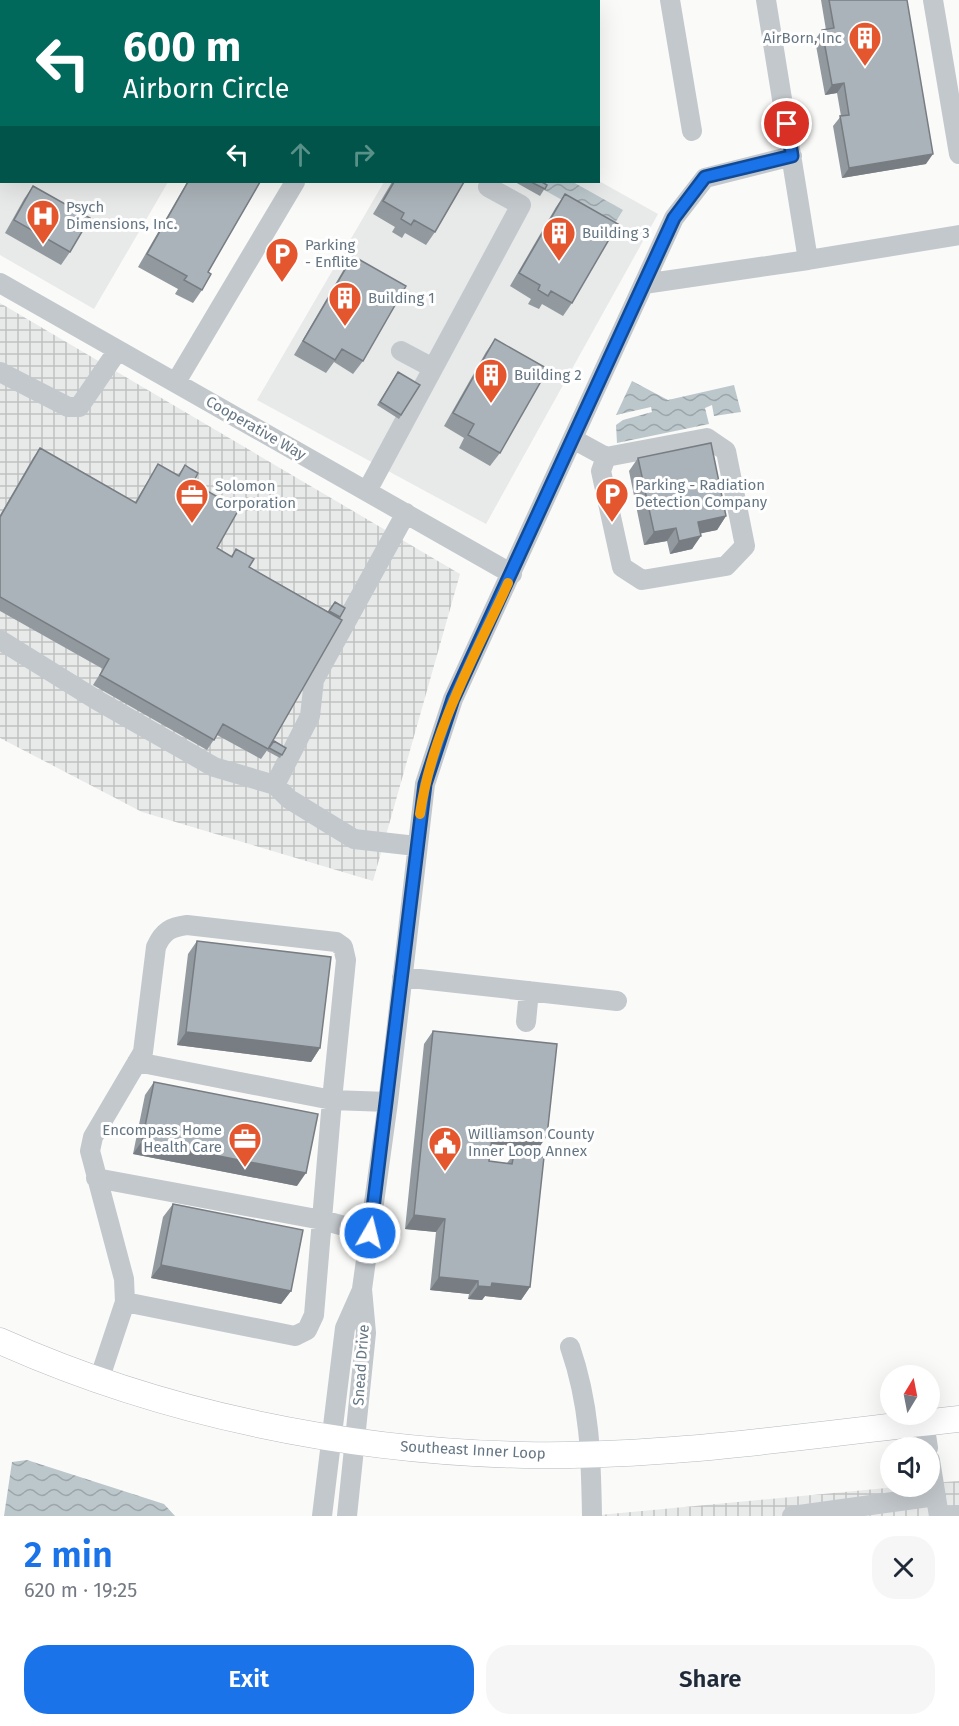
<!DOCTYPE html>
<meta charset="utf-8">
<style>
body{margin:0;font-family:"Fira Sans",sans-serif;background:#f6f6f7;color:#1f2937;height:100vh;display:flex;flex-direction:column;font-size:22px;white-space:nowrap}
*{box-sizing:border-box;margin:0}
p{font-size:20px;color:#747a83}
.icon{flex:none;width:33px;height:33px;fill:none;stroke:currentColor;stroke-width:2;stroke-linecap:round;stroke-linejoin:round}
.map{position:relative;height:1516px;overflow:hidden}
.panel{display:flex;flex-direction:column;background:#fff;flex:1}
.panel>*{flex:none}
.hud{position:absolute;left:0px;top:0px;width:600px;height:183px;box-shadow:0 6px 24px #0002;background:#00695c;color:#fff;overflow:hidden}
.needle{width:39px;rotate:10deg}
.buttons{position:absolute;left:880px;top:1365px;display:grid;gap:12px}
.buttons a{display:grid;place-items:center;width:60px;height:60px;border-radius:50%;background:#fff;box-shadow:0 6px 24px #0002;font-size:30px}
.pin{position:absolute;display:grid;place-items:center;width:51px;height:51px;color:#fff;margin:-26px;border:3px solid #fff;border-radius:50%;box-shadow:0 2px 6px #0007}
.me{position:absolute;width:66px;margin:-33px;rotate:8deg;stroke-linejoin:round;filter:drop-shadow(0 0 4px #0008)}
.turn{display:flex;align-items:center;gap:21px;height:126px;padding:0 24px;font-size:27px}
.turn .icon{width:78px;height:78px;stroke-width:2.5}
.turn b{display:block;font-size:42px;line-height:51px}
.lanes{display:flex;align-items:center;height:57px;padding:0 24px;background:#0003;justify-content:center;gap:30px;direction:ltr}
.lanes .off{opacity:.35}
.round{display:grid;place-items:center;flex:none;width:63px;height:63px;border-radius:24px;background:#f6f6f7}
.summary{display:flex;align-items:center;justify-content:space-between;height:102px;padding:0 24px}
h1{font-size:36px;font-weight:600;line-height:45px;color:#1a73e8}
.action{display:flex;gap:12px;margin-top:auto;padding:12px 24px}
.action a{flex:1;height:69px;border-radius:24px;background:#1a73e8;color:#fff;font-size:24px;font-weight:600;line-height:69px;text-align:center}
.action a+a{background:#f6f6f7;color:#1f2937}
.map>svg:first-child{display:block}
.built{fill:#e8e9e9}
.industrial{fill:url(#industrial-grid)}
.water{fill:url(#water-waves)}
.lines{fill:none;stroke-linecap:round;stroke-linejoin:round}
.stream{stroke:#bbc7cb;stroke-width:4}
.major-casing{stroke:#b5babe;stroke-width:27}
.minor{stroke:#c3c8cc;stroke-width:20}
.major{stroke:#fff;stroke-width:26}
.wall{fill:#929a9f}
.shaded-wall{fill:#777d82}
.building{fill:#aab3b9;stroke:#777d82;stroke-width:1.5}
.route-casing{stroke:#114b97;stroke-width:15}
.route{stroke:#1a73e8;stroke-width:10}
.slow{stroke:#f59e0b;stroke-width:10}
.labels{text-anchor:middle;stroke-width:6;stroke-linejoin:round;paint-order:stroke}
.poi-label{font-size:15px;fill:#657683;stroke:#fff;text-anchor:start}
.street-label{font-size:15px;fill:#657683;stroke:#fff}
</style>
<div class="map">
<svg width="959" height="1516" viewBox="0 0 959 1516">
<defs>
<pattern id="industrial-grid" width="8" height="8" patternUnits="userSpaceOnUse" patternTransform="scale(1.5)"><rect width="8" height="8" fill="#e8e9e9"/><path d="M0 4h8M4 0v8" fill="none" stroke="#c0c1c2"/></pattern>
<pattern id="water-waves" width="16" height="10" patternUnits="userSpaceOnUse" patternTransform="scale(1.5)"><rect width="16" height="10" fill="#bbc7cb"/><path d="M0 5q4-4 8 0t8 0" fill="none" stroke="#9ca6aa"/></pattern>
</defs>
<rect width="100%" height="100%" fill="#fafaf8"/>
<path class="built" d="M0,0L144,1L2,2V182H168L94,309L0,255Z
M599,181L658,214L486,524L257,400L384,182Z"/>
<path class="industrial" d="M0,303L460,574L373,881L142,812L0,738Z
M959,1481V1516H589L897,1487L930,1486V1483Z"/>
<path class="water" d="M530,182H573L623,210L612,228Z
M632,381L668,400L734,385L741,412L714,416L712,405L705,408L709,424L617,443L616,425L623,420L652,412L651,407L616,415Z
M27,1460L164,1504L175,1516H4L12,1462Z"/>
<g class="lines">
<path class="stream" d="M182,0L183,2"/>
<defs>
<path id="major" d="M0,1341C163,1414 346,1451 524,1455C669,1458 815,1434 959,1419"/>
</defs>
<use href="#major" class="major-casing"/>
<path class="minor" d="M670,0L692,131
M933,0L959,154
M462,2L463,0
M808,260L959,235
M0,283L512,574
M644,284L808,260L766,0
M401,351L433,368
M0,372L68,407H79L118,350
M176,382L295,182
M573,439L606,457L601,471L622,567L642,580L726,566L745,546L726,451L707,438L606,457
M367,491L521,205L488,187
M406,513L314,680L310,716L275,785L289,799L354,839L416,846
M0,640L95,699L214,767L275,785
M402,977L617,1001
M526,1022L529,991
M96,1178L322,1220L370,1233
M125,1302L295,1336L307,1330L314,1315L332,1100L137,1062
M570,1347C590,1405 591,1456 592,1516
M99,1380L125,1302L124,1279L90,1151L93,1137L143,1052L156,947C163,931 171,927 187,925L336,942L343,947L346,960L332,1100L388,1102
M924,1422L928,1448
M930,1460L939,1516
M322,1516L345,1328L361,1292
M347,1516L366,1333L362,1289L388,1102L425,784L453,699L674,218L705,178L792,156
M792,1516L936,1496
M950,1516L959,1515"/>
<use href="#major" class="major"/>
</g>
<path class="wall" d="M821,0H907L926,164L842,178L833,126L841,116L837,93L825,95L815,40L822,30H826Z
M2,50V125L0,124V53Z
M187,182H260L208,272L202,290L193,303L175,294L178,289L138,267Z
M392,182H464L435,232L426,245L405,233L402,238L392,232L395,227L373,214Z
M515,182H542L547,185L540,196Z
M33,186L70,252L61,265L5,233L24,199Z
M565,194L572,303L563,316L542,304L539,309L528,304L531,299L510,286L556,207Z
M353,256L363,361L353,374L334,362L326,373L294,355L344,269Z
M495,339L500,453L490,466L459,448L464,438L444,426L486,352Z
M398,372L420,385L399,419L377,405Z
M40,448L135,502L152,474L158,464L178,475L185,465L193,483L217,548L231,556L236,549L249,567L329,612L335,602L345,608L268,749L261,759L217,735L207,750L93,685L103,669L0,611V515L33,458Z
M638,458L726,516L717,530L700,533L692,549L670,554L667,541L644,545L629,471Z
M274,741L286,748L280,758L267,751Z
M197,941L320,1048L311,1062L177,1045L188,954Z
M433,1031L538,1149L491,1144L489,1161L507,1163L514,1154L530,1287L521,1300L485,1296L482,1300L468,1299L469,1294L430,1290L436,1232L405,1229L424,1044Z
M154,1082L297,1186L133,1154L145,1095Z
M173,1204L291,1291L281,1304L151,1278L163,1217Z"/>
<path class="shaded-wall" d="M844,83L837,93L825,95L832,85Z
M933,154L926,164L842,178L849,168Z
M726,516L717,530L689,536L698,522Z
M676,528L667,541L644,545L654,532Z
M701,536L692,549L670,554L679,541Z
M186,1032L320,1048L311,1062L177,1045Z
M493,1130L547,1136L538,1149L483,1143Z
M142,1141L306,1173L297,1186L133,1154Z
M414,1215L445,1219L436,1232L405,1229Z
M161,1265L291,1291L281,1304L151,1278Z
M439,1277L478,1281L469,1294L430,1290Z
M492,1283L530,1287L521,1300L485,1296L482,1300L468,1299L478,1286Z"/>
<path class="building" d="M829,0H907L933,154L849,168L840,116L849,115L844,83L832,85L822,30L834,28Z
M2,55V107H0V58Z
M188,182H260L208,272L211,274L202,290L184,280L187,276L147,254Z
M394,182H464L435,232L414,220L411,225L401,219L404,213L383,201Z
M531,182H542L547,185L545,189Z
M33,186L90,218L70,252L14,220Z
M565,194L618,224L572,303L551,291L548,296L538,290L540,285L519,273Z
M353,256L406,286L363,361L342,349L335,360L303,341Z
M495,339L548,369L500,453L468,435L474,424L453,413Z
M398,372L420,385L401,415L380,402Z
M711,443L726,516L698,522L701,536L679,541L676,528L654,532L638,458Z
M40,448L136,503L158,464L179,476L185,465L191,469L198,473L193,483L239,509L217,548L232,557L236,549L254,559L249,567L342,620L268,749L223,724L214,740L100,675L109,659L0,597V517Z
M335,602L345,608L340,617L329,611Z
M274,741L286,748L282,755L269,748Z
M197,941L331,957L320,1048L186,1032Z
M433,1031L557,1044L547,1136L493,1130L492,1138L489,1161L512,1164L514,1154L544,1157L530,1287L492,1283L491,1287L478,1286V1281L439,1277L445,1219L414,1215Z
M154,1082L318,1114L306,1173L142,1141Z
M173,1204L303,1230L291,1291L161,1265Z"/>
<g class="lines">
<defs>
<path id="route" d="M370,1233L425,784L453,699L674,218L705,177L792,156L787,124"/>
</defs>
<use href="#route" class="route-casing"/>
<use href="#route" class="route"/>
<path class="slow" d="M420,814C432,731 474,658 508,583"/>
</g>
<defs>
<symbol id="building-pin" viewBox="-11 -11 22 30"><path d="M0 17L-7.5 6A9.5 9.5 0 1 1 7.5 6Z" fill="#e4572e" stroke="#fff"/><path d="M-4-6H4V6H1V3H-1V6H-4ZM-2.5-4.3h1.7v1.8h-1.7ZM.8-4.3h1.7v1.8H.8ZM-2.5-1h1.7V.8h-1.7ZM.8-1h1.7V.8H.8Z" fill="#fff"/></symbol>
<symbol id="hospital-pin" viewBox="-11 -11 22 30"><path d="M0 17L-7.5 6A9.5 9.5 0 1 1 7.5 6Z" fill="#e4572e" stroke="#fff"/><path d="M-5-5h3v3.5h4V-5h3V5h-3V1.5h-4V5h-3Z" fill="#fff"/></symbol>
<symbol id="parking-pin" viewBox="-11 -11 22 30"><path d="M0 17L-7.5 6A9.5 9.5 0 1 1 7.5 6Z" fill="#e4572e" stroke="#fff"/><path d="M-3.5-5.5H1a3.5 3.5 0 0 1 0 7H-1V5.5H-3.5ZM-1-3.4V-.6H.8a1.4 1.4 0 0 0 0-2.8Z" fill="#fff"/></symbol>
<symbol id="office-pin" viewBox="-11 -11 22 30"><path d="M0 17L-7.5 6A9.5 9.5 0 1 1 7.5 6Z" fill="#e4572e" stroke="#fff"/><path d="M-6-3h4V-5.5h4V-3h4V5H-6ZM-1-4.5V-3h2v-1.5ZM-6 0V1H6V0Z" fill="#fff"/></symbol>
<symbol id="civic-pin" viewBox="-11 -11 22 30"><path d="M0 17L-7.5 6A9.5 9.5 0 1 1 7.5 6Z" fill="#e4572e" stroke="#fff"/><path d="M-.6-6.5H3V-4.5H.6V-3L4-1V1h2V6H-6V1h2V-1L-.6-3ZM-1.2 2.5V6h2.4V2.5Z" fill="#fff"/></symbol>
</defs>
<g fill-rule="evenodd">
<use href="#building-pin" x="846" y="19" width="38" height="52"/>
<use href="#hospital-pin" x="24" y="197" width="38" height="52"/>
<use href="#building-pin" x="540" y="214" width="38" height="52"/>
<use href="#parking-pin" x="263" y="235" width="38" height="52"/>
<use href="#building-pin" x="326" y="279" width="38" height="52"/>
<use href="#building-pin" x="472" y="356" width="38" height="52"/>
<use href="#parking-pin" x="593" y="475" width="38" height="52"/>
<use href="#office-pin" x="173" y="476" width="38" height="52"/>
<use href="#office-pin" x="226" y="1120" width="38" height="52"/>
<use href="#civic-pin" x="426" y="1124" width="38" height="52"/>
</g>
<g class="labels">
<g class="poi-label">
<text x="842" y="43" text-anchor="end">AirBorn, Inc</text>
<text x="66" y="212">Psych<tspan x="66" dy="17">Dimensions, Inc.</tspan></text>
<text x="582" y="238">Building 3</text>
<text x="305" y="250">Parking<tspan x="305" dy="17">- Enflite</tspan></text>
<text x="368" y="303">Building 1</text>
<text x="514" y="380">Building 2</text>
<text x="635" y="490">Parking - Radiation<tspan x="635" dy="17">Detection Company</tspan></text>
<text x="215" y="491">Solomon<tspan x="215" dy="17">Corporation</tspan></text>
<text x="222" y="1135" text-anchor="end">Encompass Home<tspan x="222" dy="17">Health Care</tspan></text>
<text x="468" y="1139">Williamson County<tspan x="468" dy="17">Inner Loop Annex</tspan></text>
</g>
<g class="street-label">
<text transform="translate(256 428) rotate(30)" y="5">Cooperative Way</text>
<text transform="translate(361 1365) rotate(-86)" y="5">Snead Drive</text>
<text transform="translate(473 1450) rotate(3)" y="5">Southeast Inner Loop</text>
</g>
</g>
</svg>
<div class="buttons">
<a><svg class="needle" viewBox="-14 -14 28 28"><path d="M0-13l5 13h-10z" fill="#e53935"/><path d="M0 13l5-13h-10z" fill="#747a83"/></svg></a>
<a><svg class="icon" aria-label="sound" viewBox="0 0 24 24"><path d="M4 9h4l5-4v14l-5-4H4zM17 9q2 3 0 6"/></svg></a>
</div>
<div class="pin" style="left:787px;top:124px;background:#d93025"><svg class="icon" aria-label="arrive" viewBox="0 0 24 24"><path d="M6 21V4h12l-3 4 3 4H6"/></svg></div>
<svg class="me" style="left:370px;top:1233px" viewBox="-20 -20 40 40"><circle r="17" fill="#1a73e8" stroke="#fff" stroke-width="3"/><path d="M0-11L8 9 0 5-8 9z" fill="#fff"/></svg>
<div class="hud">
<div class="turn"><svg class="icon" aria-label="left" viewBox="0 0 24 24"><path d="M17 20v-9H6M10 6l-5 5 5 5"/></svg><div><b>600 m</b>Airborn Circle</div></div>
<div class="lanes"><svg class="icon" aria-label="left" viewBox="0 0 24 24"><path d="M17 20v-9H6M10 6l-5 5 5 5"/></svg><svg class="icon off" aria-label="ahead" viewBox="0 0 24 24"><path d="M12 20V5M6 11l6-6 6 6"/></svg><svg class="icon off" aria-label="right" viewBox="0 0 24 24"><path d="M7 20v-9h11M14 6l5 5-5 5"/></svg></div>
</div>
</div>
<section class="panel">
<div class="summary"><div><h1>2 min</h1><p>620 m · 19:25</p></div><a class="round"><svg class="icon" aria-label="close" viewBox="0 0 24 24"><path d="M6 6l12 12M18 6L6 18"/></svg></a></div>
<div class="action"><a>Exit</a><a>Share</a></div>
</section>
